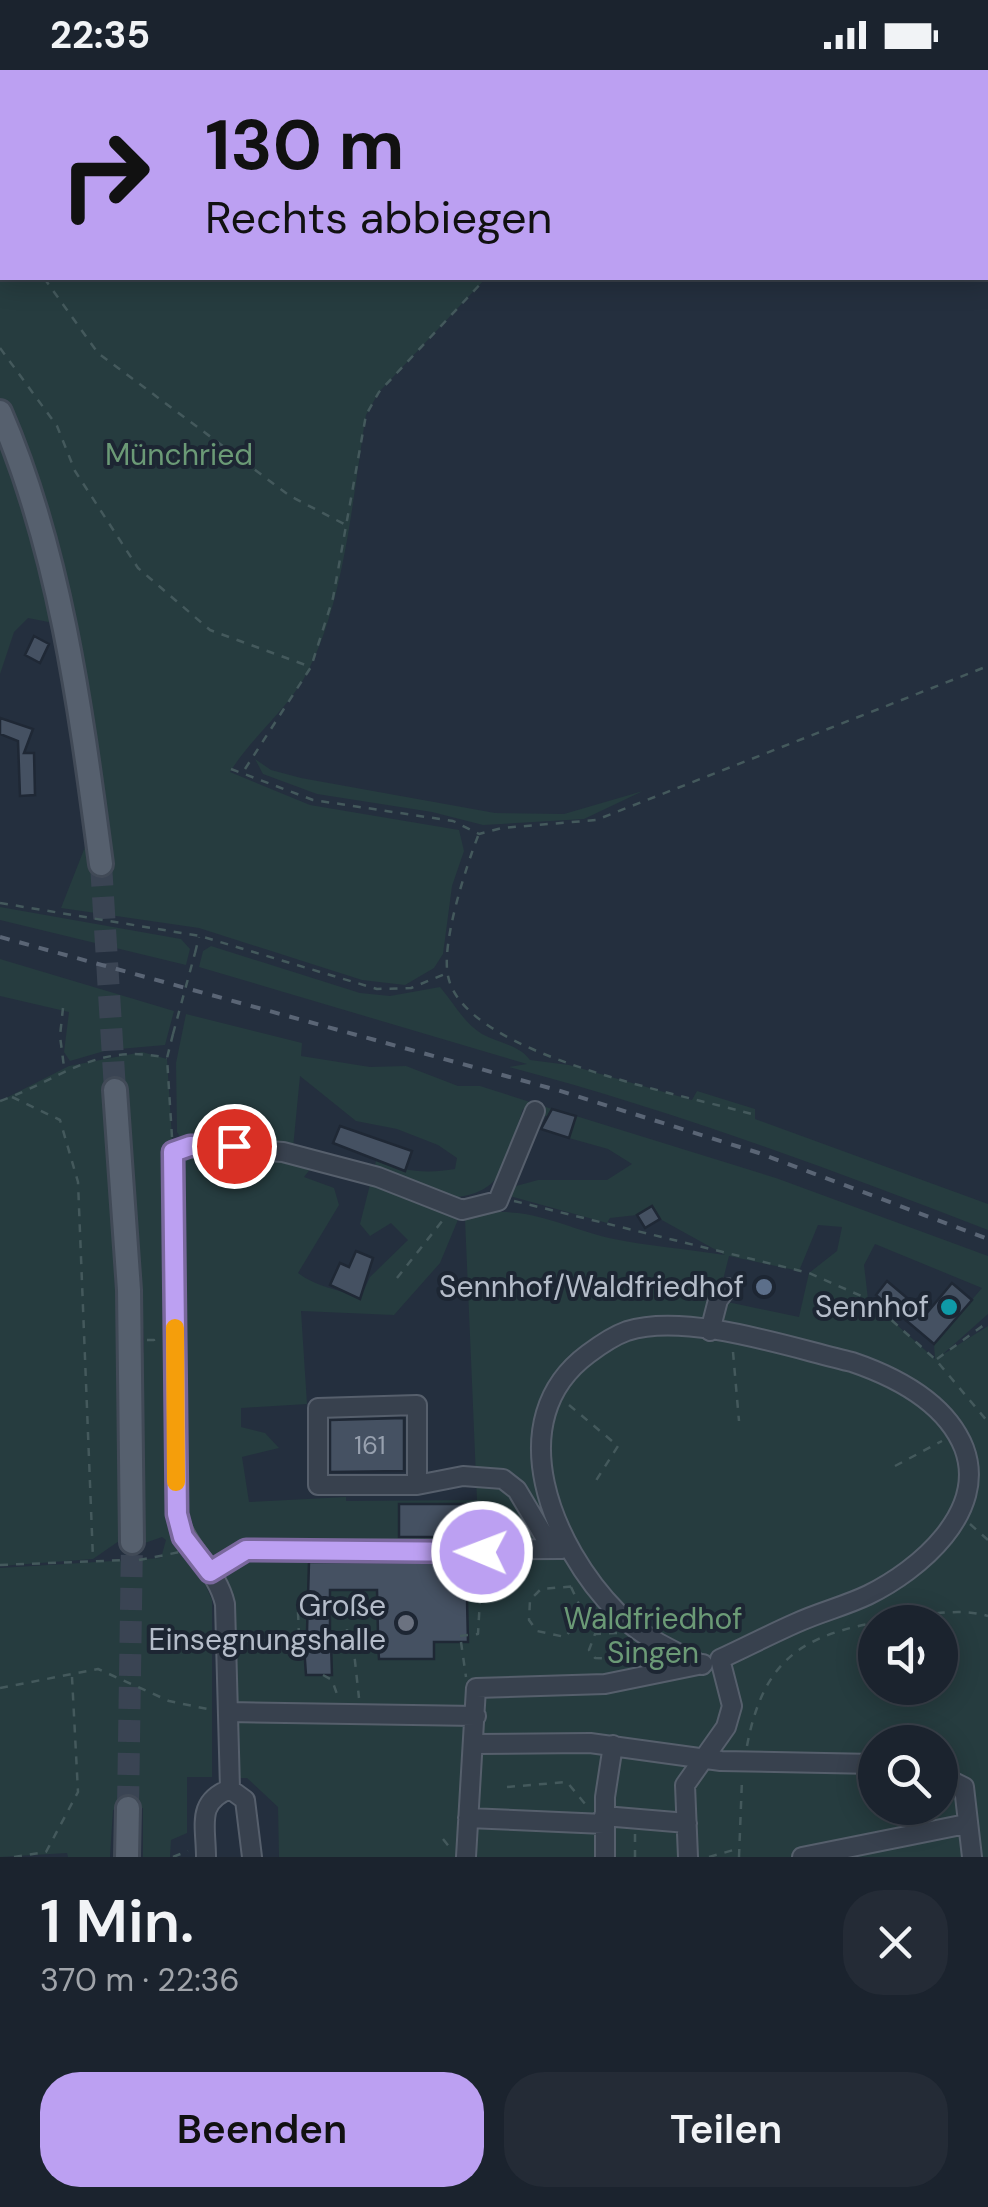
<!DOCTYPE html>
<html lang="de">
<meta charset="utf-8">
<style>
body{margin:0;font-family:"DM Sans",sans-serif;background:#242b36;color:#f1f3f6;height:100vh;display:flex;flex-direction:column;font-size:38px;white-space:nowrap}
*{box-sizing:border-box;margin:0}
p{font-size:32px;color:#a0a4aa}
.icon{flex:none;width:55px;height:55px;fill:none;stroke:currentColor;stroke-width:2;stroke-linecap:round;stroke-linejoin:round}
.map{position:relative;height:1787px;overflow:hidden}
.panel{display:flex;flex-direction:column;background:#1b232e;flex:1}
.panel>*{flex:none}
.banner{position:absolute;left:0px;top:0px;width:990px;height:210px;box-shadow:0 5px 25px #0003,0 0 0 2px #39404a;background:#bca0f2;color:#111;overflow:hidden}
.tools{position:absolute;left:858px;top:1535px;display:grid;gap:20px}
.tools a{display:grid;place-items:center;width:100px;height:100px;border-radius:50%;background:#1b232e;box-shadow:0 5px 25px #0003,0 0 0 2px #39404a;font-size:50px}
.pin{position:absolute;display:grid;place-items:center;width:85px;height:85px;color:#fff;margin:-42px;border:5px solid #fff;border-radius:50%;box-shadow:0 2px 10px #0007}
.me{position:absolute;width:110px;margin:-55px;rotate:271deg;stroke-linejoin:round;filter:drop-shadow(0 0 8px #0008)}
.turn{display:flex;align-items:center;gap:35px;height:210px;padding:0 40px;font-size:45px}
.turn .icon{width:130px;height:130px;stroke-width:2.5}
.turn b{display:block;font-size:70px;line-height:85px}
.round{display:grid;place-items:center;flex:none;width:105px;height:105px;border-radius:40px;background:#242b36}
.head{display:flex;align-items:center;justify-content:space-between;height:170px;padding:0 40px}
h1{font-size:60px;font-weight:600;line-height:75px}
.cta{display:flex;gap:20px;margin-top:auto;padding:20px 40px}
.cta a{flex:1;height:115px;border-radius:40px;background:#bca0f2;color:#111;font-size:40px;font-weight:600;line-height:115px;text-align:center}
.cta a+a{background:#242b36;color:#f1f3f6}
.status{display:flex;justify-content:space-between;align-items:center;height:70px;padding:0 50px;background:#1b232e;direction:ltr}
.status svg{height:28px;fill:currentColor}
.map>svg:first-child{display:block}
.green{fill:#263c3f;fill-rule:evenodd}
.building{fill:#455162;stroke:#1f2835;stroke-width:2.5;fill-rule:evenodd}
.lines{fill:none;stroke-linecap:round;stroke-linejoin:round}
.major-tunnel{stroke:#3a4453;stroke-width:22;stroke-dasharray:22 11;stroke-linecap:butt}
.minor-casing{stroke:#565f6c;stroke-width:22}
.major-casing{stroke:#414a57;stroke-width:28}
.path{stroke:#44595c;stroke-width:2.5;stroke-dasharray:8 8;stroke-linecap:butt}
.minor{stroke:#38414e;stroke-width:18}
.major{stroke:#56606e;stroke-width:22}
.rail{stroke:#5a6575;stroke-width:4;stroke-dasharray:10 10;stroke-linecap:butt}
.path-bridge{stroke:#44595c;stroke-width:2.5;stroke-dasharray:8 8;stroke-linecap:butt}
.route-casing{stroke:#7a689d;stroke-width:25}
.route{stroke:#bca0f2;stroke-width:18}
.slow{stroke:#f59e0b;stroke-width:18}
.service-dot{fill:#5c6f8a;stroke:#1d2633;stroke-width:4}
.culture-dot{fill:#0f9aa8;stroke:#1d2633;stroke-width:4}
.worship-dot{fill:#6b7280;stroke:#1d2633;stroke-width:4}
.labels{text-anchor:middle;stroke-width:8;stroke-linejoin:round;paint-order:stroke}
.number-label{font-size:25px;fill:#98a1af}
.park-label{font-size:30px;fill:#6b9a76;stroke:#1d2633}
.poi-label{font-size:30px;fill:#b4bcc9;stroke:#1d2633;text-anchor:end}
</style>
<div class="status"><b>22:35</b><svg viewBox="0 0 49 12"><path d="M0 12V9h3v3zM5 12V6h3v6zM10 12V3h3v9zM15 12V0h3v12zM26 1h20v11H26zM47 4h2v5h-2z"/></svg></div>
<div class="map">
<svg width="988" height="1787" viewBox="0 0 988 1787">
<rect width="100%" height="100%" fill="#242f3e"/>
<path class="green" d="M0,0H673L2,2V208H486L379,322L366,345C353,424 345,528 309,599C290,638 253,665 230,702L310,735L459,760L464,781L452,816L443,884L434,898L405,915L362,910L199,858L61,838L87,772L91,788L111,785L78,586L79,558L28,548L14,562L0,604Z
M255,689L271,700L301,708L495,743L564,744L643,721L584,749L483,755L432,742L317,724L263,704Z
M0,837L181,869L190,879L186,895L0,850Z
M211,876L360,923L390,926L440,917C454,933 463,952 482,964C498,973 520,975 530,990L569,995L692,1030L697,1021L755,1039V1049L988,1134V1160C830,1099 672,1040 509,997L527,994L199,897L203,881Z
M0,889L174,941L165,975L108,980L70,991L64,982L69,942L0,926Z
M186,944L302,973L301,986L370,997L406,996L458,1016H480L552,1039L549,1047L523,1039C507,1083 509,1120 458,1127L462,1140L440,1193L394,1245L301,1241L307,1334L241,1338V1357L265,1363L279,1378L242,1387L249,1432L346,1427V1431L477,1430L465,1149C519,1130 556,1155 609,1168C646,1176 687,1179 725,1185L660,1149L652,1136L637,1145L610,1148L607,1153L495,1122L538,1110H607L632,1094L608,1079L569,1068L576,1046L776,1108L988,1186V1244L942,1285L988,1256V1787H279L278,1737L247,1708H237L233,1529L229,1513L184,1450L179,1094L187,1085H264L311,1098L304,1107L334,1118L339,1135L298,1203C316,1217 338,1219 360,1228L370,1207L408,1170L391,1153L370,1166L360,1154L376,1091C404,1101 425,1104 455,1099L457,1088L438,1075L397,1059L356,1051L300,1006L293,1078L183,1071L177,1062L176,993ZM818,1155L842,1157L837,1181L809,1203L799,1247L718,1230L729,1186L799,1201ZM875,1174L982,1218L934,1274L935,1289L868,1229L864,1195ZM875,1552H940V1618H875ZM875,1672H940V1738H875Z
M142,982L167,989L173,1083L177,1444L190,1476L179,1483L198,1498L212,1530V1707H187V1763L171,1770L170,1787H143V1738L113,1740L110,1787H68L67,1783L0,1787V1498L161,1488L166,1470L162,1467L145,1473L140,1283H144V1271L128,1020H103L116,1232L119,1471L93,1489L0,1496V1031L69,996Z"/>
<path class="building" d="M34,566L49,574L40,593L25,585Z
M0,648L33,659L24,683H34L35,725L20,726L18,671L0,664Z
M552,1039L576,1046L569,1068L541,1059Z
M340,1056L412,1081L405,1101L333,1073Z
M652,1136L660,1149L645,1158L637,1145Z
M356,1181L373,1188L360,1229L330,1215L340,1193L349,1197Z
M887,1211L926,1244L952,1213L972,1230L934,1274L876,1225Z
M404,1348V1401L330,1402V1350Z
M399,1434H473V1467H399Z
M309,1492H442V1498H477V1529H467L468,1572H434V1589H379L378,1573H331L332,1605H306L303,1562H307ZM330,1520H377L378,1563L330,1562Z"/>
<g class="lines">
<path class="major-tunnel" d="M101,794L115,1020
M128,1738L132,1472"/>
<defs>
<path id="minor" d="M710,1261L718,1230L727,1218
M417,1415V1335L318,1338V1415H417L463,1406L503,1409L517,1420L552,1479
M209,1502L246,1480L562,1479
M228,1642L476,1646
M476,1674L590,1673L721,1691L875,1694
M940,1705L964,1717L972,1787
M230,1719L225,1534C217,1499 186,1479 177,1444L173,1083L190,1076L283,1082L378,1107L462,1140L498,1131L535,1041
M230,1719L245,1730L252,1787
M604,1746L687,1753
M468,1748L604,1754
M206,1787C206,1755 196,1732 230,1719
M466,1787L476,1618L605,1614L703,1594
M605,1787V1727L613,1675
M688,1787L685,1715L726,1657L732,1636L720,1589C746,1577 771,1564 796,1553C820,1542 845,1536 868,1525C919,1500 988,1442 964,1378C946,1333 896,1307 852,1292C791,1278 687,1242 627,1261C613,1266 600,1275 588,1284C499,1350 552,1477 618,1543C641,1567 672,1580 702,1595
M802,1787L966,1754"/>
<path id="major" d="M0,342C61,483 81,643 101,794
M115,1020L129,1220L132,1472
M127,1787L128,1738"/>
</defs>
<use href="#minor" class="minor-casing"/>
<use href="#major" class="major-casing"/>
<path class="path" d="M567,0L570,2
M671,2L673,0
M0,106L2,112
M0,143L2,132
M0,149L2,153
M44,208L98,283L290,426L346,455
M0,278L57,356L75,401L138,498L210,560L311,597
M231,699L313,730L453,751L479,764L502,758L596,750L988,596
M245,699L311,597L333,528L366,345L379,322L486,208
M478,766C466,797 441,873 448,906C464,986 684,1024 755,1045
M0,833L200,866L377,919L411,918L445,904
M195,883L199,867
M63,938L60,966L64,997
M12,1027L60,1050L78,1112L93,1489
M0,1031C62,1009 96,972 167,988
M172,1067L167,988L173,964
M514,1131L809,1203L868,1229L936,1290L988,1352
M397,1208L443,1150
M147,1270H154V1278
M733,1282L739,1351
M937,1289L988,1252
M569,1335L618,1376L595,1412
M895,1396L942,1371
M970,1454L988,1470
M139,1490L180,1482
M0,1495L126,1490
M571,1517L584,1545L565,1567L537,1561L529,1550L530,1530L541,1519L577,1516
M298,1542L299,1566
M347,1559V1562
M617,1563L595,1564L589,1580L595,1588L614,1589L619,1582L617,1565
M460,1566L478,1564L482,1494
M242,1571L330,1568
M461,1572L466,1607
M353,1573L359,1628
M323,1605L332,1610L338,1627
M0,1618L98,1599L169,1631L212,1640
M747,1676C765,1579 813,1561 904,1548C932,1544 960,1538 988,1546
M507,1717L567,1712L586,1735
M635,1764V1787
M443,1769L451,1779
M14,1787L46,1782L78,1722L72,1607
M173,1787L188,1781
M709,1787L737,1779
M739,1787L742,1709"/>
<use href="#minor" class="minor"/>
<use href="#major" class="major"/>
<path class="rail" d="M0,867L557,1020L759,1083L988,1169"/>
<path class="path-bridge" d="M173,964L195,883"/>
</g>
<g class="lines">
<defs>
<path id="route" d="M234,1076H190L173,1082L177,1444L183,1467L210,1502L246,1480L482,1482"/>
</defs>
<use href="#route" class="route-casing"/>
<use href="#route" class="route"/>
<path class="slow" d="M175,1258L176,1412"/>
</g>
<circle class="service-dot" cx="764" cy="1217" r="10"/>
<circle class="culture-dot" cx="949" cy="1237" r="10"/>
<circle class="worship-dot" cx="406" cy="1553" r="10"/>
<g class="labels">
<g class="number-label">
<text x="370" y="1384">161</text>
</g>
<g class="park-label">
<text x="179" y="395">Münchried</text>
<text x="653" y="1559">Waldfriedhof<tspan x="653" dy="34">Singen</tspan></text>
</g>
<g class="poi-label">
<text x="744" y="1227">Sennhof/Waldfriedhof</text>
<text x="929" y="1247">Sennhof</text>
<text x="386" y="1546">Große<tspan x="386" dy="34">Einsegnungshalle</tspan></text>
</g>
</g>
</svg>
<div class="tools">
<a><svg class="icon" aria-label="sound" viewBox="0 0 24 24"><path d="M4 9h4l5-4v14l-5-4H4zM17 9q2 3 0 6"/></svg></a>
<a><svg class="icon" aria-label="search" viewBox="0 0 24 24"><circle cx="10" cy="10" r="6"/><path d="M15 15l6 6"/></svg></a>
</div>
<div class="pin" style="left:234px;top:1076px;background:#d93025"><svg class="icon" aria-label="arrive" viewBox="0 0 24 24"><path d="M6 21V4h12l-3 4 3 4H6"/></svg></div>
<svg class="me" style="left:482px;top:1482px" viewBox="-20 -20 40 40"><circle r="17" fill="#bca0f2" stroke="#fff" stroke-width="3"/><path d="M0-11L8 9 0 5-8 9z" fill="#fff"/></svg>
<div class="banner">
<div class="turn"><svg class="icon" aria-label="right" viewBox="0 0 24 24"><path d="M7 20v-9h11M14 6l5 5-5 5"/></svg><div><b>130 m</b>Rechts abbiegen</div></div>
</div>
</div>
<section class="panel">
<div class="head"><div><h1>1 Min.</h1><p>370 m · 22:36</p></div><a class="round"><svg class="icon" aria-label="close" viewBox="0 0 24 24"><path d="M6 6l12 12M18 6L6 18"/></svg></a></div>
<div class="cta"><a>Beenden</a><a>Teilen</a></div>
</section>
